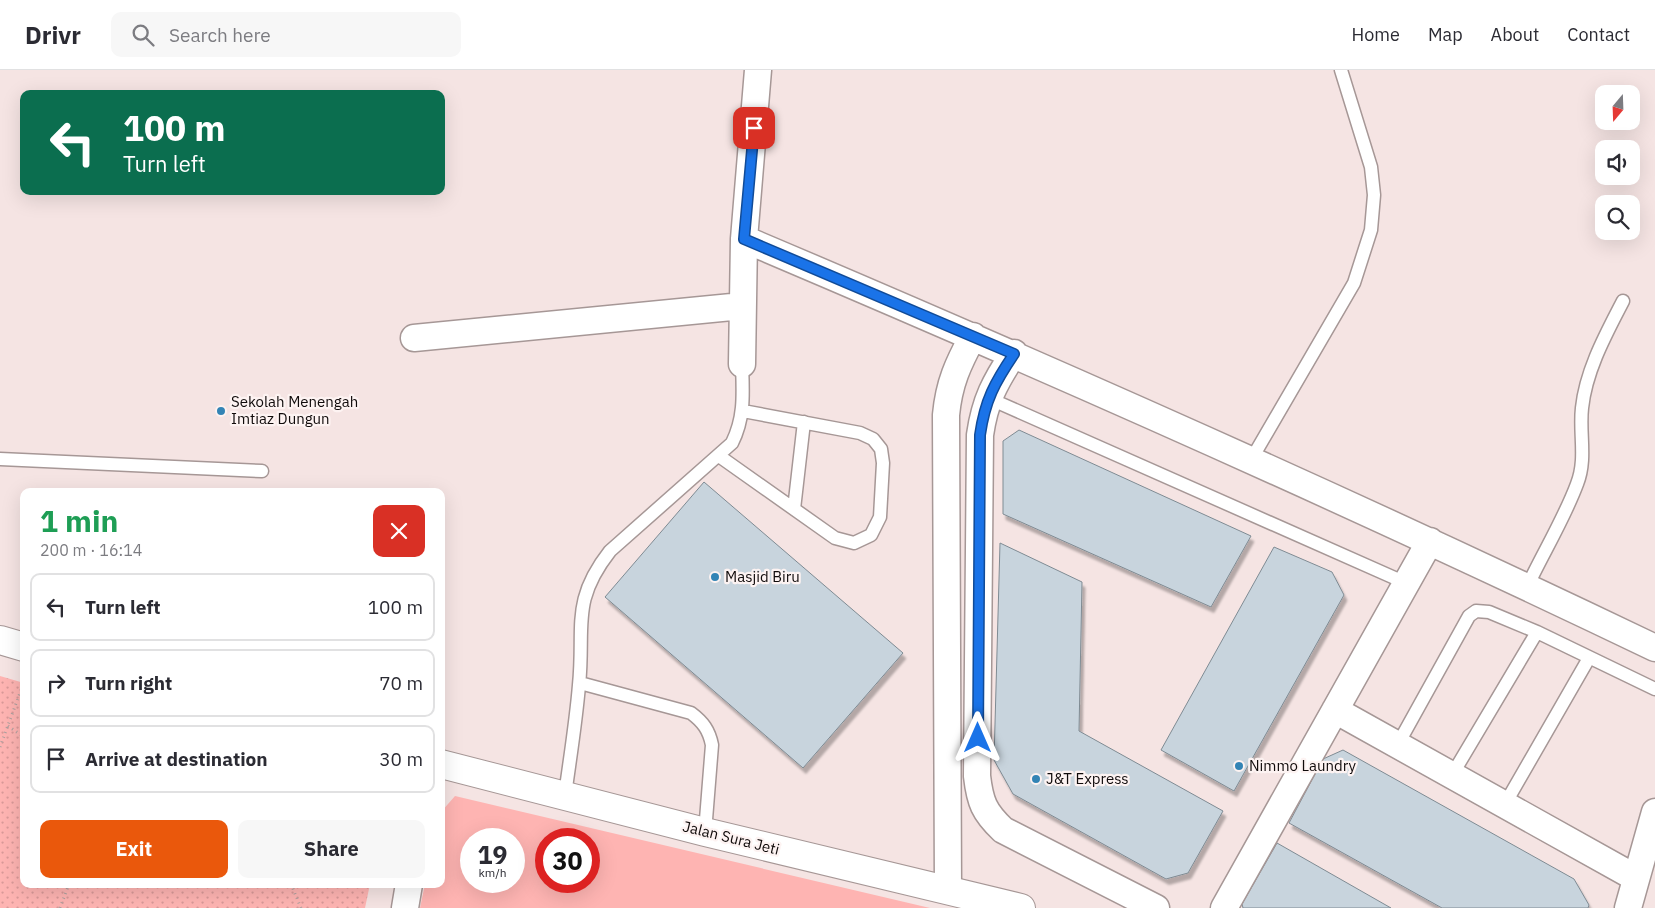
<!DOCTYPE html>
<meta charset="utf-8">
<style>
body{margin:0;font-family:"IBM Plex Sans",sans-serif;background:#f7f7f7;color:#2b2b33;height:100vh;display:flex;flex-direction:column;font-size:19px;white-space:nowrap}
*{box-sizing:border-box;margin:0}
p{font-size:16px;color:#7c7c81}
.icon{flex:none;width:28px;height:28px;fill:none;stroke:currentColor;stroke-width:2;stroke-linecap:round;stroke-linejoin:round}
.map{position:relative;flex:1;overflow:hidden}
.sheet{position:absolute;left:20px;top:418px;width:425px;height:400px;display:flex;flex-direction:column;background:#fff;border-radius:10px;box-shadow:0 5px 20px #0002}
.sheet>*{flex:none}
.guide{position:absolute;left:20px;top:20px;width:425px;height:105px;border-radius:10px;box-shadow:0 5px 20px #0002;background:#0b6e4f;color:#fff;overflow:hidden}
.needle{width:32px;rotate:199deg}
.controls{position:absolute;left:1595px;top:15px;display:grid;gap:10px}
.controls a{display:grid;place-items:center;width:45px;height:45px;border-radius:10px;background:#fff;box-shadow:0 5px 20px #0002;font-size:25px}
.speed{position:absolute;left:460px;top:758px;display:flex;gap:10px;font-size:25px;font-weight:700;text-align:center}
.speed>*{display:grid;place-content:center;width:65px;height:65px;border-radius:50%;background:#fff;box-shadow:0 5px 20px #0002;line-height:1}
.speed small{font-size:12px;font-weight:400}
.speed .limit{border:8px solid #d22;background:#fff;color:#111}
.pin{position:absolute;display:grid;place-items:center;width:42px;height:42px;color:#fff;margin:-21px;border-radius:10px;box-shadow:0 2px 8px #0006}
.me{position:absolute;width:55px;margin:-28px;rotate:0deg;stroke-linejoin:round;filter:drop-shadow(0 0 4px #0008)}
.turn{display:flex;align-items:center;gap:18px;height:105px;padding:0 20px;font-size:22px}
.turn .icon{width:65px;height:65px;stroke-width:2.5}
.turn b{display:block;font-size:35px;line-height:42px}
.round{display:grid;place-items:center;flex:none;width:52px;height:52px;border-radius:10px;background:#f7f7f7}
.overview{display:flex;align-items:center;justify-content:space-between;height:85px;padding:0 20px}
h1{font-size:30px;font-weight:700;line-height:38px;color:#1e9e55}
.primary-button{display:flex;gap:10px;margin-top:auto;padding:10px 20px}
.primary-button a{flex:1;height:58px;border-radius:10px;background:#ea580c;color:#fff;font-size:20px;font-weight:700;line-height:58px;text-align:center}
.primary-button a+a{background:#f7f7f7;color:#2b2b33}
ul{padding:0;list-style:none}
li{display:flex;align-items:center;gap:15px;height:68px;margin:0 10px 8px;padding:0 10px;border:2px solid #e1e1e2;border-radius:10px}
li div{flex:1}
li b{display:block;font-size:19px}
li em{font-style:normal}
header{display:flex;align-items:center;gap:30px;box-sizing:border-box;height:70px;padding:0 25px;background:#fff;border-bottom:1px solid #e1e1e2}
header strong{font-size:24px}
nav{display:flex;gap:28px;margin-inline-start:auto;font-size:18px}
.search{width:350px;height:45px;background:#f7f7f7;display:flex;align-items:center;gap:12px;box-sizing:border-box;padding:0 18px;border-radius:10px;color:#7c7c81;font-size:19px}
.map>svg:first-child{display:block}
.grass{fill:#feb4b2;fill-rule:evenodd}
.park{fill:url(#park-dots)}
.building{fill:#c8d4dd;stroke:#7f8b93;filter:url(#shadow)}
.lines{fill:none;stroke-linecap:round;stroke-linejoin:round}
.lane-casing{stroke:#a69796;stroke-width:15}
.street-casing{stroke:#a69796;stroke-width:29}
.secondary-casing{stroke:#a69796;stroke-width:30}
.path{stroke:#ada09f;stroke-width:3;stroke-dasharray:1 4;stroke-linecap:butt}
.lane{stroke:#fff;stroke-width:12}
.street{stroke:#fff;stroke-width:26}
.secondary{stroke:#fff;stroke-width:28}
.route-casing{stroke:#114b97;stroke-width:12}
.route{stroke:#1a73e8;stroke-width:9}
.poi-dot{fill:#3384b5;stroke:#fdf3f2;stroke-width:2}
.labels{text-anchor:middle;stroke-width:4.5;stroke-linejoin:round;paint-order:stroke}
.poi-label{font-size:15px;fill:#100b0b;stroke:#fdf3f2;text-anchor:start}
.street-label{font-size:15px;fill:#100b0b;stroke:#fdf3f2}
</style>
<header>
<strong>Drivr</strong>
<div class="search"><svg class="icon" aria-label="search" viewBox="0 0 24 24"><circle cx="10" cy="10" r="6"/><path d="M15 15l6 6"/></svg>Search here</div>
<nav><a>Home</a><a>Map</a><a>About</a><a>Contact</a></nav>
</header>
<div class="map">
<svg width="1655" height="838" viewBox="0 0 1655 838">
<defs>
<pattern id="park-dots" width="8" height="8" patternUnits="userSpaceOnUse" patternTransform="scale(1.25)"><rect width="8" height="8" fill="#feb4b2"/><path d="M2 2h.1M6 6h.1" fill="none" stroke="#d99998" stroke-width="1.8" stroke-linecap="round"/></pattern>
<filter id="shadow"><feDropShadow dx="3" dy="5.5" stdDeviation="1" flood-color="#0004"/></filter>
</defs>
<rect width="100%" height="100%" fill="#f5e4e3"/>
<path class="grass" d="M455,726L930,838H420L425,814H441V742ZM471,769H514V811H471ZM546,769H589V811H546Z"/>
<path class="park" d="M0,606L24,613V814H370L365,838H0Z"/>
<path class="building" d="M1019,360L1251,466L1211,537L1003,444V371Z
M704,412L903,583L803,698L605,527Z
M1000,473L1082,512L1079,661L1223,741L1188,803L1166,809L1013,724L994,690Z
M1274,477L1332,502L1344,525L1234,721L1161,680Z
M1343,680L1574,809L1589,835L1588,838H1442L1289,753L1323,689Z
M1277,773L1391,838H1243L1242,834Z"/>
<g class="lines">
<defs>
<path id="lane" d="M988,328L1406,513
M719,386L835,468L854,473L871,465L880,447L883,393L881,379L873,369L860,363L743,341
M0,389L262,401
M1251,390L1354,213L1371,160L1374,125L1371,97L1341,0
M794,439L804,352
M1527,517C1543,483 1564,449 1577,414C1587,389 1579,363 1582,338C1586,300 1606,264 1623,231
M580,613L691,643C703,652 709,660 712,675L705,762
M1398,674L1469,546L1476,541L1489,542L1537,562L1655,619
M1452,705L1537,562
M565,725C570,688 576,652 579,615C585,557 570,532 610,481L732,373C745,347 743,323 742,294
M1505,734L1589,588"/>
<path id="street" d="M744,169C1051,299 1355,434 1655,578
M414,268L742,236
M1014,283C995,312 985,330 980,365L977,706C980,732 984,742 1003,760L1156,838
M742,294L744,169L758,0
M1335,640L1636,808
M948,820L946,345C949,313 958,294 973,266
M405,838L409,814
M1224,838L1430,471
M1628,838L1655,742"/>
<path id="secondary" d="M0,570L24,577
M441,694L705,762L1021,838"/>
</defs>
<use href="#lane" class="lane-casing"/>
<use href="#street" class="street-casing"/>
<use href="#secondary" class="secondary-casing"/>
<path class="path" d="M8,656L24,667
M0,677L24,612
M291,814L301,838
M60,838L69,814"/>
<use href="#lane" class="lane"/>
<use href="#street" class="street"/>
<use href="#secondary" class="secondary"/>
</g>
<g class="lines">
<defs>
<path id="route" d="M754,58L744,169L1014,284C995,312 985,330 980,365L978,668"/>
</defs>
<use href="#route" class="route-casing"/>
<use href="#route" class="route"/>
</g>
<g class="poi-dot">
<circle cx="221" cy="341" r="5"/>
<circle cx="715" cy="507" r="5"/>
<circle cx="1239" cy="696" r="5"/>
<circle cx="1036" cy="709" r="5"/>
</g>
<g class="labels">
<g class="poi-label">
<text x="231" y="337">Sekolah Menengah<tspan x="231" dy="17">Imtiaz Dungun</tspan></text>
<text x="725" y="512">Masjid Biru</text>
<text x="1249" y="701">Nimmo Laundry</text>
<text x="1046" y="714">J&amp;T Express</text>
</g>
<g class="street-label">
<text transform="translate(731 768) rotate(14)" y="5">Jalan Sura Jeti</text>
</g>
</g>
</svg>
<div class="controls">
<a><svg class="needle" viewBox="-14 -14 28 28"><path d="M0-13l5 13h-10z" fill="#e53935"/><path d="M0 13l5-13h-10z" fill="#7c7c81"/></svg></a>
<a><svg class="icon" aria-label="sound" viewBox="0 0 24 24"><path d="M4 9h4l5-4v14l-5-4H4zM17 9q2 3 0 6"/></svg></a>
<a><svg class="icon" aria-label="search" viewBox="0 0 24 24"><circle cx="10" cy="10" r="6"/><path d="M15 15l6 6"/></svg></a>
</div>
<div class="speed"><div>19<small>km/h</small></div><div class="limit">30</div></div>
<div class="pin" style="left:754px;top:58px;background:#d93025"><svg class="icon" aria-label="arrive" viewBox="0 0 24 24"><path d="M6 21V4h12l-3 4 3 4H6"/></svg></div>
<svg class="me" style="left:978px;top:668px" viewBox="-20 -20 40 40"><path d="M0-17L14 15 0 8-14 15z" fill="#1a73e8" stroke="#fff" stroke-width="4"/></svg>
<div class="guide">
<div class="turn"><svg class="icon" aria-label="left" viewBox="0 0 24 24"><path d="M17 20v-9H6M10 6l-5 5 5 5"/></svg><div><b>100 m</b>Turn left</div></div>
</div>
<section class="sheet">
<div class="overview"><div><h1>1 min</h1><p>200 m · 16:14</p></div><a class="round" style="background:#d93025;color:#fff"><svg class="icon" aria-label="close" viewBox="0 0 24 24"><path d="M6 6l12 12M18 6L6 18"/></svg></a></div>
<ul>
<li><svg class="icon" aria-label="left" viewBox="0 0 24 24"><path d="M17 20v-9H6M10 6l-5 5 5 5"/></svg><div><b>Turn left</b></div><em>100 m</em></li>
<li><svg class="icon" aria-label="right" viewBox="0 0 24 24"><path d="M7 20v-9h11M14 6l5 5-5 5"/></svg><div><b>Turn right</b></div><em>70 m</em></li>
<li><svg class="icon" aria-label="arrive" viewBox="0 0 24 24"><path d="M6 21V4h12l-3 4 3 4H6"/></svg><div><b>Arrive at destination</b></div><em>30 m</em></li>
</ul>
<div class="primary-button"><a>Exit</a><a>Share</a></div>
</section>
</div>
